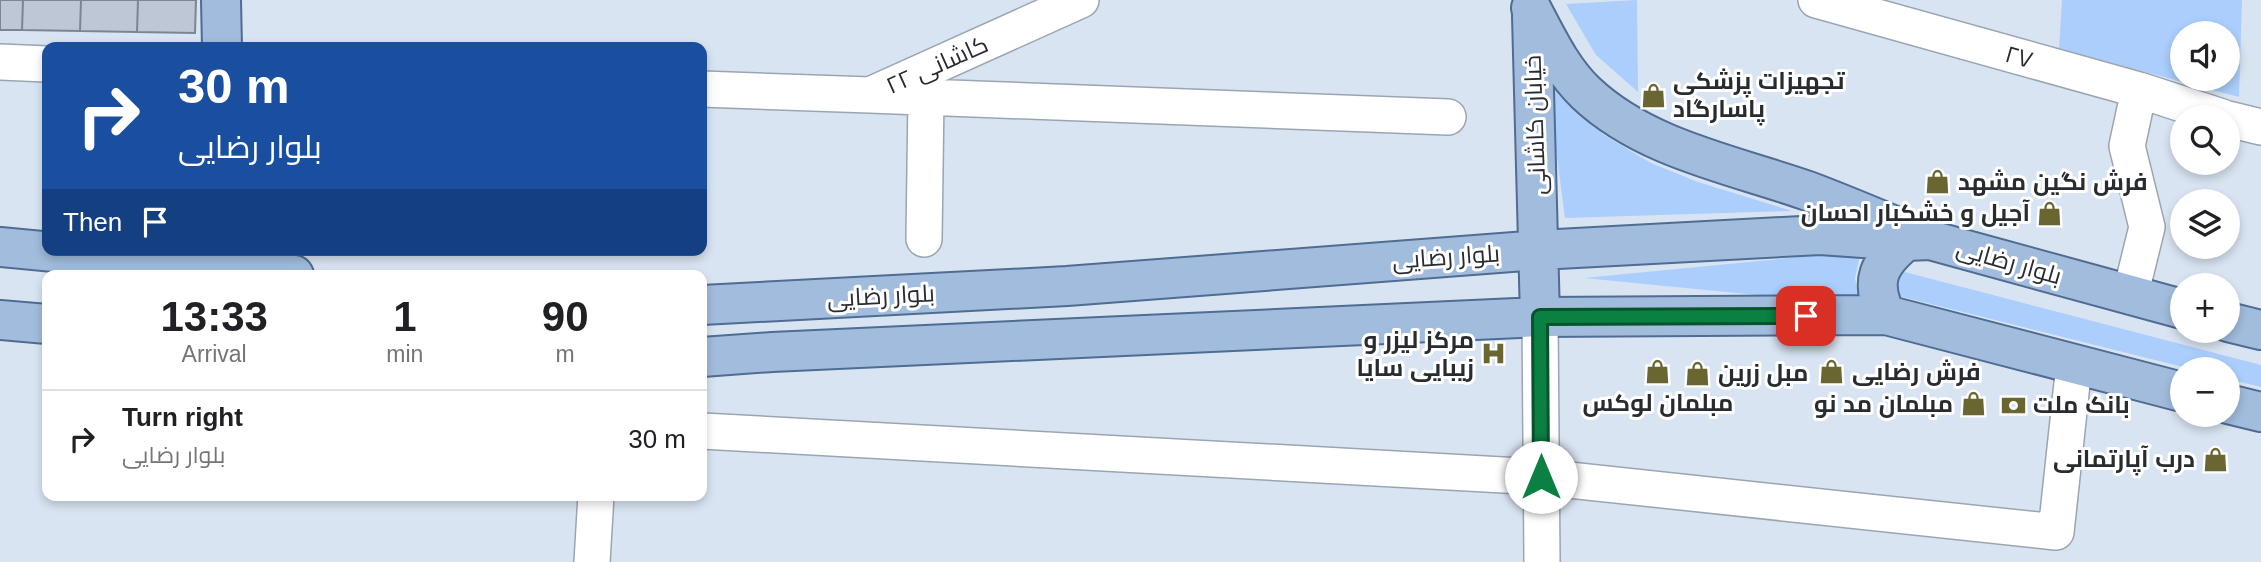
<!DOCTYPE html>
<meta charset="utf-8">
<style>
body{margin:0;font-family:Arial,Cairo,sans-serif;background:#f2f2f2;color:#202124;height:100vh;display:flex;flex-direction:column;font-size:26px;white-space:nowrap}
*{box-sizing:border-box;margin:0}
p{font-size:23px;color:#757577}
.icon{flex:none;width:38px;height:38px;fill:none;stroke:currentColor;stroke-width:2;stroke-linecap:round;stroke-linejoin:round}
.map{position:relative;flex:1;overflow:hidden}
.drawer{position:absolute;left:42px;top:270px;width:665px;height:231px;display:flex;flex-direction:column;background:#fff;border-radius:14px;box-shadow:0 4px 10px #0003}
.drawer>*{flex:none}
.guide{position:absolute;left:42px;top:42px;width:665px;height:214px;border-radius:14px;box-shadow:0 4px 10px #0003;background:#1a4fa0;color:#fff;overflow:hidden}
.tools{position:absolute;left:2170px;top:21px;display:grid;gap:14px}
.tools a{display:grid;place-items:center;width:70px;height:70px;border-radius:50%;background:#fff;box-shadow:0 4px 10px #0003;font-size:35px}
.pin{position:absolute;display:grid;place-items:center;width:60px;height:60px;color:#fff;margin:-30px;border-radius:14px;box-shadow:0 4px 10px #0006}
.me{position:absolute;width:77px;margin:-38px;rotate:0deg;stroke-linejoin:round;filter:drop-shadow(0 0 5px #0008)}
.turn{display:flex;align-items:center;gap:24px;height:147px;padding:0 21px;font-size:32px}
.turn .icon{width:91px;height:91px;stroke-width:2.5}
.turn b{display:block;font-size:49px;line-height:60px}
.then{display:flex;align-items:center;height:66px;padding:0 21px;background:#0003;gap:14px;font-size:26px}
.eta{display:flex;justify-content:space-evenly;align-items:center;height:119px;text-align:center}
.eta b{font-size:42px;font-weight:700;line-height:49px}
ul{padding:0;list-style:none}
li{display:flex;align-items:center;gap:21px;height:98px;padding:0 21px;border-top:2px solid #e0e0e0}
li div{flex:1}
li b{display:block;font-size:26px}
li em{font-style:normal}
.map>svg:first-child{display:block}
.green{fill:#abcefc;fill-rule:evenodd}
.building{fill:#bdc7d5;stroke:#7c8693;stroke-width:2}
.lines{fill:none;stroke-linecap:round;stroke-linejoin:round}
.minor-casing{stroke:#9ba5b2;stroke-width:38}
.major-casing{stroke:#4f6c92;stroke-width:42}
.minor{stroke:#fff;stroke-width:35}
.major{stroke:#a2bcdd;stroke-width:38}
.route-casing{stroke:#07532c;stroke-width:18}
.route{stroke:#0b8043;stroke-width:12}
.labels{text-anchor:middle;stroke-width:6;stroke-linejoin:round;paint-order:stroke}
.street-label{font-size:24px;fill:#282c31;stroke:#fff}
.poi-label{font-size:24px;font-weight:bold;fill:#282c31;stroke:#fff;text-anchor:start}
</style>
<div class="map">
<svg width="2261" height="562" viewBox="0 0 2261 562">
<rect width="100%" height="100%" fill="#d9e4f2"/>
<path class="green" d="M1637,0L1638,92L1596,55L1566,4Z
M2062,0H2242L2239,97L2059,49ZM2182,33H2228V79H2182Z
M1546,73L1580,115L1604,135L1651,163L1698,182L1792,211L1565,218Z
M1861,251L1855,278L1860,305L1584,278Z
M1901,271L2261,365V387L2228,379V369H2191L1895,295Z"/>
<path class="building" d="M0,0H23L22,30H0Z
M23,0H81L80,31L22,30Z
M81,0H138L137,32L80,31Z
M138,0H196L195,33L137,32Z"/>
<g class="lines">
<defs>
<path id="minor" d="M1816,0L2139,90L2222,117
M0,62L47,64
M702,89L870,95L1081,0
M870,95L1448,117
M2228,119L2261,127
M924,239L926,97
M2130,296L2147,227L2127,146L2139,90
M1540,317L1542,562
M702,431L1541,477L2056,532L2074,365
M592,562L596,495"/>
<path id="major" d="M221,0L222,47
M1531,8C1547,38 1561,69 1586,93C1645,149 1734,165 1808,191C1840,203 1871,216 1902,229
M1532,16L1540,317
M0,247L294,275
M702,305L1067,286L1539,250L1820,235L1906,241L1930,240L2182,309
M1886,315C1869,281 1879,263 1906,241
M0,320L47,324
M2228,322L2261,330
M702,357L772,352L1540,317L1886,315L2182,392
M2228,404L2261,412"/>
</defs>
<use href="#minor" class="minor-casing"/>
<use href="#major" class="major-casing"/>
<use href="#minor" class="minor"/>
<use href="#major" class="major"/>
</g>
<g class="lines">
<defs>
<path id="route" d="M1541,477L1540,317L1806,316"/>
</defs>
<use href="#route" class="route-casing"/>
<use href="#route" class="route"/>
</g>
<defs>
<symbol id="shop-bare" viewBox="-9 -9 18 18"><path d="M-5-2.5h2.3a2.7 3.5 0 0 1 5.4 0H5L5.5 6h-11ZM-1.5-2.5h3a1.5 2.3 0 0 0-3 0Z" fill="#6a6632" stroke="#fff" stroke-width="2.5" paint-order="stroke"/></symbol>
<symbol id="hospital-bare" viewBox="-9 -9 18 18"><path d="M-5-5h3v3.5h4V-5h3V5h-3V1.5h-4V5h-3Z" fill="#6a6632" stroke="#fff" stroke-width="2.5" paint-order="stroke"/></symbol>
<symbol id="bank-bare" viewBox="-9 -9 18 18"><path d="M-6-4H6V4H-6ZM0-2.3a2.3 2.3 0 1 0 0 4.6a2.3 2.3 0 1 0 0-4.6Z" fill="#6a6632" stroke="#fff" stroke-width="2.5" paint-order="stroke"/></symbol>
</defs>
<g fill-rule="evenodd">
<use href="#shop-bare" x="1636" y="78" width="35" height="35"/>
<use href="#shop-bare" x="1920" y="164" width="35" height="35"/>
<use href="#shop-bare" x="2032" y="196" width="35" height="35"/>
<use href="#hospital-bare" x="1476" y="336" width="35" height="35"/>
<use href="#shop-bare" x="1640" y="354" width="35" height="35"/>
<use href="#shop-bare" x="1814" y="354" width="35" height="35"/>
<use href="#shop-bare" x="1680" y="356" width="35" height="35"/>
<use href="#shop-bare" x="1956" y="386" width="35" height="35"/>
<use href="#bank-bare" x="1996" y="388" width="35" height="35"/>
<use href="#shop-bare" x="2198" y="442" width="35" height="35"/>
</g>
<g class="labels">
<g class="street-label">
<text transform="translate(2019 57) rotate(16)" y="8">۲۷</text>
<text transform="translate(937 65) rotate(-24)" y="8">کاشانی ۲۲</text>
<text transform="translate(1535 125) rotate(-92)" y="8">خیابان کاشانی</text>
<text transform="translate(1446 257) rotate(-4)" y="8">بلوار رضایی</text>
<text transform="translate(2009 262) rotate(16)" y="8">بلوار رضایی</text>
<text transform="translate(881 296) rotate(-3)" y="8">بلوار رضایی</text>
</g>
<g class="poi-label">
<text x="1673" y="89">تجهیزات پزشکی<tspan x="1673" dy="28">پاسارگاد</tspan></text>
<text x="1958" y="190">فرش نگین مشهد</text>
<text x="2030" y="221" text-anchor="end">آجیل و خشکبار احسان</text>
<text x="1474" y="348" text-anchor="end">مرکز لیزر و<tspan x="1474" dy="28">زیبایی سایا</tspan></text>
<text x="1852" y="380">فرش رضایی</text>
<text x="1718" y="381">مبل زرین</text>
<text x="1658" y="411" text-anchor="middle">مبلمان لوکس</text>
<text x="1953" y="412" text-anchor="end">مبلمان مد نو</text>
<text x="2033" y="413">بانک ملت</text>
<text x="2195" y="467" text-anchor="end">درب آپارتمانی</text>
</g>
</g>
</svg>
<div class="tools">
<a><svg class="icon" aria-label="sound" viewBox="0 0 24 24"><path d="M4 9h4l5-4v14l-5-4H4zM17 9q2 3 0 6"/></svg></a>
<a><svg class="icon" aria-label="search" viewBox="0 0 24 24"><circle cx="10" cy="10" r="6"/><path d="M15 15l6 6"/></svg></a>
<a><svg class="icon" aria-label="layers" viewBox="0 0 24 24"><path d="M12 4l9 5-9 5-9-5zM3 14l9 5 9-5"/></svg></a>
<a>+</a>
<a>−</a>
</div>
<div class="pin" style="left:1806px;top:316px;background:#d93025"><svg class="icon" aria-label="arrive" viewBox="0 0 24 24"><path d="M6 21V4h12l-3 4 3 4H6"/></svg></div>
<svg class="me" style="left:1541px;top:477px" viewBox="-20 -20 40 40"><circle r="19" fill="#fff"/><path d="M0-13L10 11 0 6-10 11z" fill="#0b8043"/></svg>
<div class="guide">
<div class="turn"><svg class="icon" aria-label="right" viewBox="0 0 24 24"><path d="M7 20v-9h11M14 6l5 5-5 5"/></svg><div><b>30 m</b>بلوار رضایی</div></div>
<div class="then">Then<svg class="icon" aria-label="arrive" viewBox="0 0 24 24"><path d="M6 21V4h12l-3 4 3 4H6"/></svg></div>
</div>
<section class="drawer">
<div class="eta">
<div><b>13:33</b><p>Arrival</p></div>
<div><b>1</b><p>min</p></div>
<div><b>90</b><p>m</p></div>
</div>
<ul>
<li><svg class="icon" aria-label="right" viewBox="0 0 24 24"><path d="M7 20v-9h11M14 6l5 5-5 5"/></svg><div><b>Turn right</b><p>بلوار رضایی</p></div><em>30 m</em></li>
</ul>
</section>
</div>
